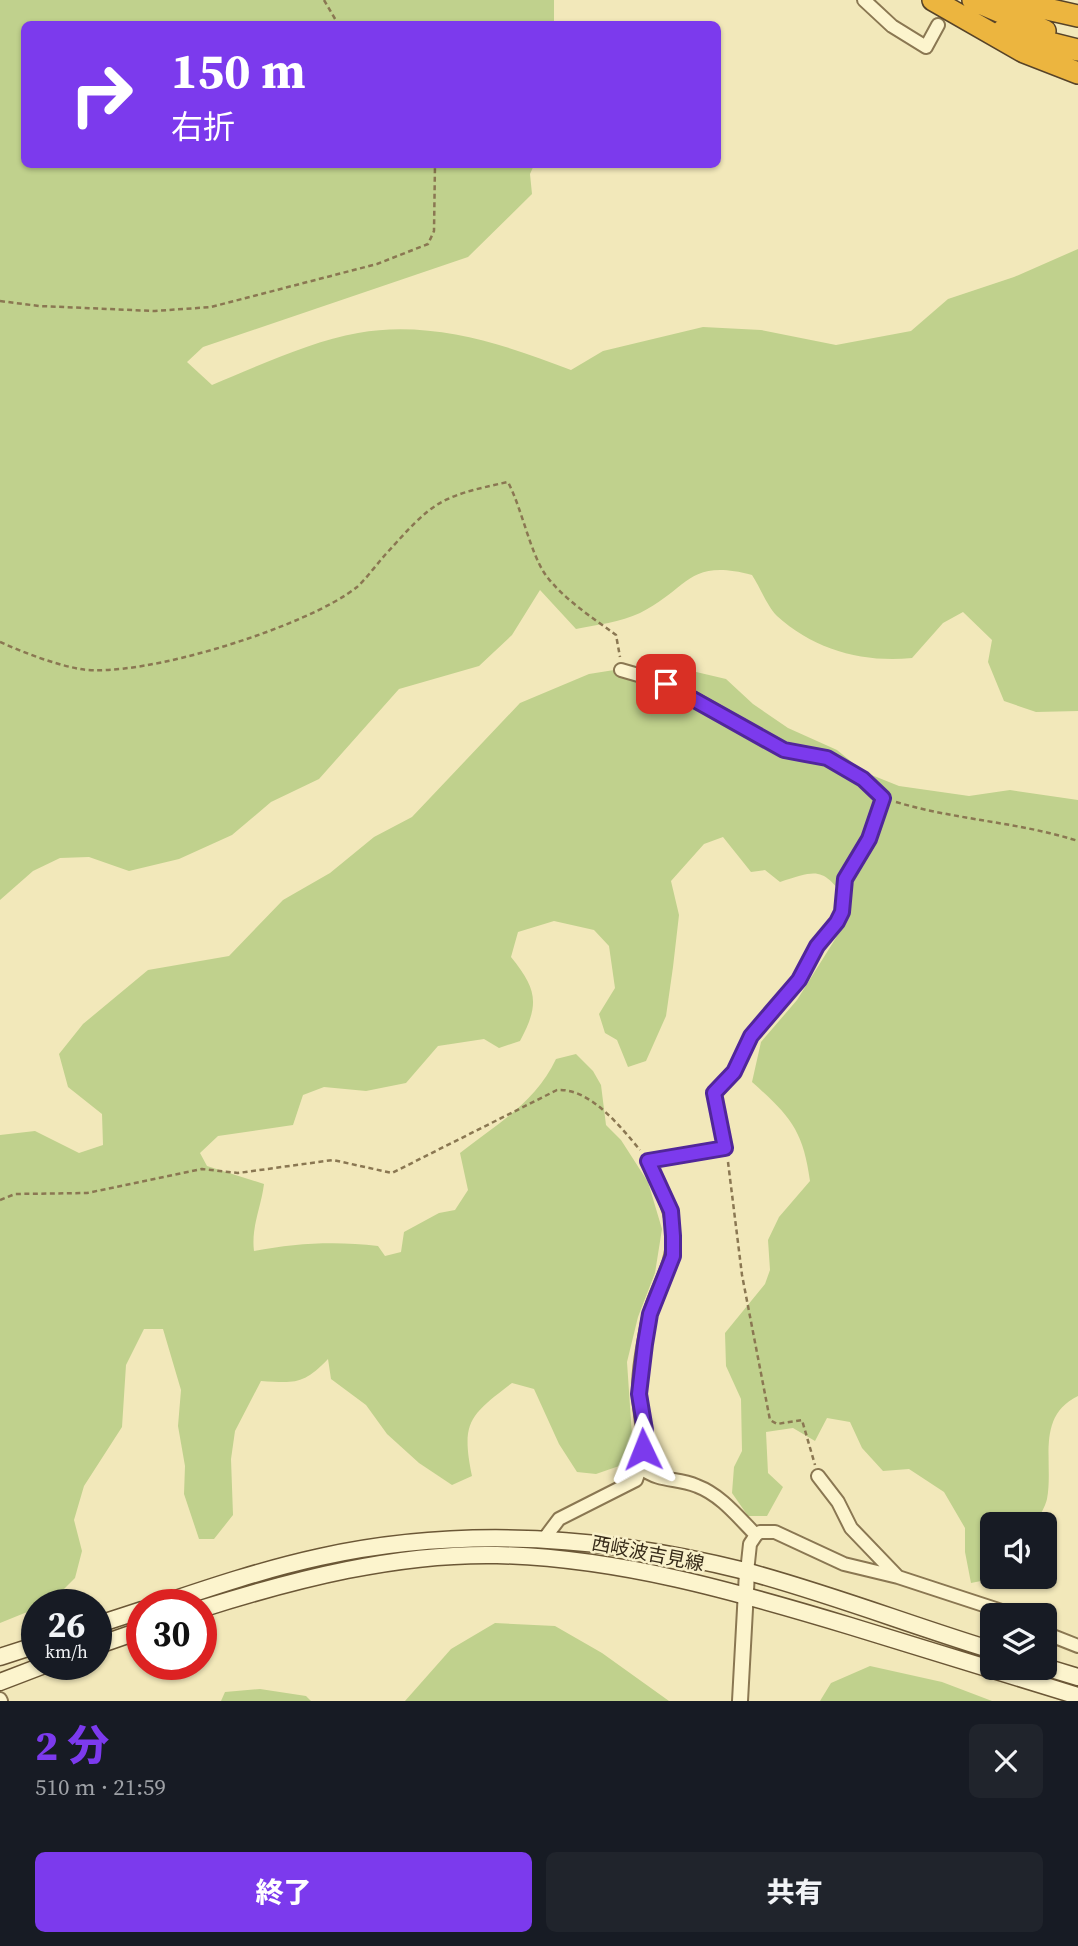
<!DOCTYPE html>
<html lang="ja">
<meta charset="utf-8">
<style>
body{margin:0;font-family:"Source Serif 4","Noto Sans JP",serif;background:#20242c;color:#f1f3f6;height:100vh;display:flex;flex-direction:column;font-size:26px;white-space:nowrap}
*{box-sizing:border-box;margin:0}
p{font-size:23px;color:#9ea1a6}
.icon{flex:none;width:38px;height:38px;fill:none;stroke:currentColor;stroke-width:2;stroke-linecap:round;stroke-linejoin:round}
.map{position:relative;height:1701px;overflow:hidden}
.drawer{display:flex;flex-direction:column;background:#171b24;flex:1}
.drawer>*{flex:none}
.top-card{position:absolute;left:21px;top:21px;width:700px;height:147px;border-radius:10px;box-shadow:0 2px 5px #0004;background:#7c3aed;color:#fff;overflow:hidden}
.buttons{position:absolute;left:980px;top:1512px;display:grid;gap:14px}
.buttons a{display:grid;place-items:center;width:77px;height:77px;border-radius:10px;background:#171b24;box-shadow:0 2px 5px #0004;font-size:35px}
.speed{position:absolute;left:21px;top:1589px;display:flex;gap:14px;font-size:35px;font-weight:700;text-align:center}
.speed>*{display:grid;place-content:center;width:91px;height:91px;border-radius:50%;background:#171b24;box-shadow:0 2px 5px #0004;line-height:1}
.speed small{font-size:18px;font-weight:400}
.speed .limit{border:10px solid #d22;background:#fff;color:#111}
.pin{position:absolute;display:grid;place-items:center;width:60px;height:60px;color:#fff;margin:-30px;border-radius:14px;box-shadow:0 4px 10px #0006}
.me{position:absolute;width:77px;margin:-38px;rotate:358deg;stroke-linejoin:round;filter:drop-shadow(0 0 5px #0008)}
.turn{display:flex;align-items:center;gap:24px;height:147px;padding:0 35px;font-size:32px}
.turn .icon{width:91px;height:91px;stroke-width:2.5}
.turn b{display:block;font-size:49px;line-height:60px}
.round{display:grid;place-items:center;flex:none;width:74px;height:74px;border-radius:10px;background:#20242c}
.overview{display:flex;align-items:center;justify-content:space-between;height:119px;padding:0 35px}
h1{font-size:42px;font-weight:800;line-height:52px;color:#7c3aed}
.action{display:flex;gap:14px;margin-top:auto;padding:14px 35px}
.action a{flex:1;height:80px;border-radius:10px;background:#7c3aed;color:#fff;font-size:28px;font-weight:800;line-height:80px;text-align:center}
.action a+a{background:#20242c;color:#f1f3f6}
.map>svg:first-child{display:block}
.green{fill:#c0d18d}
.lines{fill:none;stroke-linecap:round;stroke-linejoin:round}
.minor-casing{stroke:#8a7752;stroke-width:16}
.tertiary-casing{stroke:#8a7752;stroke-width:18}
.secondary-casing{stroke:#6b5736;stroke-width:19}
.motorway-casing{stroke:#574328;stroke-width:24}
.path{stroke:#8a7752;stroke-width:2.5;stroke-dasharray:5 3.5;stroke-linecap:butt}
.minor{stroke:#fcf4cd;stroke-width:12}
.tertiary{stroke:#fcf4cd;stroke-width:14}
.secondary{stroke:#fcf4cd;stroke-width:16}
.motorway{stroke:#ecb53f;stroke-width:21}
.route-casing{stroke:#51269a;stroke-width:18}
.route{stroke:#7c3aed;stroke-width:12}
.labels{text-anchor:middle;stroke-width:5;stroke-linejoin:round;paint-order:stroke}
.street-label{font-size:19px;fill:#372b19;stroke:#f9f1ca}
</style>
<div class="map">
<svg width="1078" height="1701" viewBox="0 0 1078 1701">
<rect width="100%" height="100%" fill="#f2e8ba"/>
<path class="green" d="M0,0H554V24H24V164L534,165L530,174L532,194L468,257L203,347L187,362L212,385C256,367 311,341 358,333C431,320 504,344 571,370L603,351L703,327L761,330L836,345L911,331L948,299L1014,277L1078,249V711L1036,712L1004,701L988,662L992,640L963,612L943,623L912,658C864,663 814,650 777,616C767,606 760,587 752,575C687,558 689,589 640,613C621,622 596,625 576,629L540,590L512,635L479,666L399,689L319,779L271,802L232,835L179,859L129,871L89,857L60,858L33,871L0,900Z
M658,663L726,679L753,704L788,728L837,750L864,772L899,786L969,796L1010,790L1078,800V1396C1035,1417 1054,1462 1047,1499C1045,1508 1039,1516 1035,1524H992V1577H1001L971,1583L965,1552V1528L944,1492L909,1469L883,1471L862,1448L850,1422L827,1418L815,1441L793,1428L766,1432L768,1473L783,1487L767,1516H748L732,1493L734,1467L742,1451L741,1399L726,1366L725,1333L765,1284L770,1270L768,1240L779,1217L810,1181C803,1130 790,1116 752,1082L761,1042L797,1000L849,917L850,903C822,869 822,868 780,882L765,870L751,872L723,837L704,844L671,881L679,915L673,967L666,1016L646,1061L628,1067L617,1040L605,1033L599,1014L615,988L609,946L594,930L554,921L518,932L511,957C537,989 540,1004 520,1041L499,1048L484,1039L438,1046L406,1083L366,1091L324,1087L303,1095L293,1125L218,1136L200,1153L207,1166L264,1184C261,1208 251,1227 254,1251C296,1243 336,1241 378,1246L385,1256L401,1252L404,1232L439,1213L455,1210L468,1190L460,1153C497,1124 535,1103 556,1059L576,1054L593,1071L601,1085L606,1125L621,1140L648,1182L662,1229L655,1273L638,1317L627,1362L633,1450L622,1465L596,1474L577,1472L559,1444L534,1389L512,1383C469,1416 461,1422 472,1476L452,1485L419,1463L387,1434L366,1405L331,1379L328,1359C303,1385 295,1383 261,1381L235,1431L231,1459L233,1515L214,1539H199L184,1494L185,1466L178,1426L181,1390L163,1329H144L126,1365L122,1427L84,1486L74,1520L82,1551L75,1578L52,1601L37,1605V1608L0,1623V1135L35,1131L79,1153L103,1145L102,1114L68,1087L59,1054L83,1024L148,970L229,956L283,900L330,873L374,837L412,817L520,703L589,674Z
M495,1623L555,1626L602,1653L669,1701H405L451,1649Z
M870,1666L942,1682L992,1701H820L831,1683Z
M260,1689L306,1696L311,1701H221L225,1692Z"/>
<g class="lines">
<defs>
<path id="minor" d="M864,0L892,26L926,47L938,25
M641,1468C661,1483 676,1477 697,1486C721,1495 738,1517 756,1535
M818,1476L838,1502L851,1528L898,1577
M544,1539L559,1519L636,1480C649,1445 642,1431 639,1397C638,1371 644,1342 649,1317C655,1289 674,1267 673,1236C673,1208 659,1186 648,1161L725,1148L714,1093L734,1072L751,1036L799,980L817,946L837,922L842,912L845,879L869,840L883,798L863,779L827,758L784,750L666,683L621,670
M747,1572L750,1544L756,1535L760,1532H775L844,1564L898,1577L1014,1615
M1045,1633L1078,1646
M0,1699L1,1701"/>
<path id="tertiary" d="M740,1701L747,1572"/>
<path id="secondary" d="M158,1605C211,1587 265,1569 320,1557C461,1526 606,1536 745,1571C828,1593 910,1625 992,1650
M201,1609C296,1579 397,1553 497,1555C619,1558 734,1591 850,1626C926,1649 1002,1672 1078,1696
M96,1625L142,1610
M96,1646L142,1630
M0,1657L37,1645
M1045,1667L1078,1677
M0,1682L47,1664"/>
<path id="motorway" d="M933,0L1024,52L1078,73
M973,0L1045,31
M1007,0L1078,16
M1002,31L1078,50"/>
</defs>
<use href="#minor" class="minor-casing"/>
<use href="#tertiary" class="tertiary-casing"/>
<use href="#secondary" class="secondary-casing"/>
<use href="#motorway" class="motorway-casing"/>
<path class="path" d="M324,0L338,24
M0,301L39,306L155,311L211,307L377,264L428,244L434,231L435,164
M0,642C25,653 53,664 80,669C142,679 309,626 357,587C367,578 376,565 385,555C433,502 437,497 508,482C522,509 530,552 545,574C562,598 593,618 616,635L620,657
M896,802C956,820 1019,822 1078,841
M728,1162L742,1275L770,1420L777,1424L802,1420L815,1465
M0,1200L15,1194L87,1193L202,1169L238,1173L333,1160L392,1173L557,1090C590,1088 620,1126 640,1150"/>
<use href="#minor" class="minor"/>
<use href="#tertiary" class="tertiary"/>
<use href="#secondary" class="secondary"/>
<use href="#motorway" class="motorway"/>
</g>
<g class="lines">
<defs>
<path id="route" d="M643,1449L645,1430L639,1394L645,1344L650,1314L673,1256V1236L671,1211L648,1161L725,1148L714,1093L734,1072L751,1036L799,980L817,946L837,922L842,912L845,879L869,839L883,798L863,779L827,758L784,750L666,684"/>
</defs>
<use href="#route" class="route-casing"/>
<use href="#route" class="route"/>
</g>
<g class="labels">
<g class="street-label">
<text transform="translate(648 1553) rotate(11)" y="7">西岐波吉見線</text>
</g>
</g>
</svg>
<div class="buttons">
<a><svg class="icon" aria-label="sound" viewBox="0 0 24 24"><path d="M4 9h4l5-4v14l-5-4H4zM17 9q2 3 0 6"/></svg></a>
<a><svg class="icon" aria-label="layers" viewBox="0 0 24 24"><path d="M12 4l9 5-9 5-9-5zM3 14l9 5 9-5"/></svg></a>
</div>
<div class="speed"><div>26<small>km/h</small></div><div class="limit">30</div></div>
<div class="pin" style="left:666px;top:684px;background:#d93025"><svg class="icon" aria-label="arrive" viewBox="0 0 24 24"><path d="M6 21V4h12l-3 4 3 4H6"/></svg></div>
<svg class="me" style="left:643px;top:1449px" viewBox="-20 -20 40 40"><path d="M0-17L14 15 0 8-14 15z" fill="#7c3aed" stroke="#fff" stroke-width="4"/></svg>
<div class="top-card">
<div class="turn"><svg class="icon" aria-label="right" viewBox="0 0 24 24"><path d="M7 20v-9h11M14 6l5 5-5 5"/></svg><div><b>150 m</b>右折</div></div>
</div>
</div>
<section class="drawer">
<div class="overview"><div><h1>2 分</h1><p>510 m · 21:59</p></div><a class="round"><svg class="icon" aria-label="close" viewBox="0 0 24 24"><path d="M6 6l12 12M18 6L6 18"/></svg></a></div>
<div class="action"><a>終了</a><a>共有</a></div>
</section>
